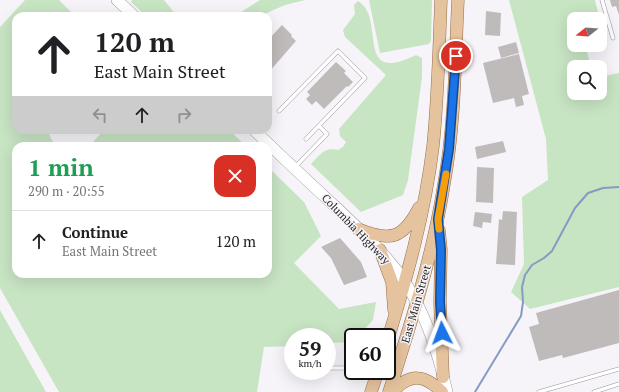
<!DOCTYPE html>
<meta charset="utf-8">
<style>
body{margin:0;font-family:"PT Serif",serif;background:#f2f2f2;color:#202124;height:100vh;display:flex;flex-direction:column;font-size:15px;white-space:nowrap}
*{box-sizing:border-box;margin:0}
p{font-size:13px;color:#757577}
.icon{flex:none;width:22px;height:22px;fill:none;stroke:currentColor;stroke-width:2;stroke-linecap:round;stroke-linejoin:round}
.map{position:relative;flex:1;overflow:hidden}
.panel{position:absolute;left:12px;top:142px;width:260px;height:136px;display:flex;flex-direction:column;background:#fff;border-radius:12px;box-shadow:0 4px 16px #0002}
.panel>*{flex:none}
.guide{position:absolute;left:12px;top:12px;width:260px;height:122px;border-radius:12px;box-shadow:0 4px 16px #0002;background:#fff;color:#202124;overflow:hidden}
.needle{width:26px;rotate:253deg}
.tools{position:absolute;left:567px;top:12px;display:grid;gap:8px}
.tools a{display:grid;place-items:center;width:40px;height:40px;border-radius:8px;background:#fff;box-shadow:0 4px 16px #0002;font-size:20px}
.speed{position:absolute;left:284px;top:328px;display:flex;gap:8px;font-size:20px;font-weight:700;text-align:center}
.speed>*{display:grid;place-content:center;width:52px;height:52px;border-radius:50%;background:#fff;box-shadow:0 4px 16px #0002;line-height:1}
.speed small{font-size:10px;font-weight:400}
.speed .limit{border:2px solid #111;border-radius:6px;background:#fff;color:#111}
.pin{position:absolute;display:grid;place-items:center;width:34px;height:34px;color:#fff;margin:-17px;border:2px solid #fff;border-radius:50%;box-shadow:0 1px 4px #0007}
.me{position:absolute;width:44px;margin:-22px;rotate:357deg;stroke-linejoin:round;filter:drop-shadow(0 0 3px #0008)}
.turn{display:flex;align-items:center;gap:14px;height:84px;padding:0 16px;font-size:18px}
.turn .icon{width:52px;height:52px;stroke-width:2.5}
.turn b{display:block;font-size:28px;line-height:34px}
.lanes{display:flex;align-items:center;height:38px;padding:0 16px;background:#0003;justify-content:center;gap:20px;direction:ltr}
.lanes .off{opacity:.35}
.round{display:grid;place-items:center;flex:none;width:42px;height:42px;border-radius:12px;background:#f2f2f2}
.head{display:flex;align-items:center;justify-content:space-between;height:68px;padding:0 16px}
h1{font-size:24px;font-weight:700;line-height:30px;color:#1e9e55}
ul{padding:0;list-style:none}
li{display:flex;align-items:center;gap:12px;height:60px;padding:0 16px;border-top:1px solid #e0e0e0}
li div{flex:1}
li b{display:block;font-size:15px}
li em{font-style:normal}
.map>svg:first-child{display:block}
.green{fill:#c7e4c3}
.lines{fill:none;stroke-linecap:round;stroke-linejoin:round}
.stream{stroke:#859bc3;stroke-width:2}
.building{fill:#bfbbba}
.lane-casing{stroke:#99989b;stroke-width:4.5}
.secondary-casing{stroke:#99989b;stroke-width:12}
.primary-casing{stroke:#957048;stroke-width:13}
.lane{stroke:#fff;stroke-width:3.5}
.secondary{stroke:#fff;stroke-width:11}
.primary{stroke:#e5c39e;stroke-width:12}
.route-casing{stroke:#114b97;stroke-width:10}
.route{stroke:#1a73e8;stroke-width:7}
.slow{stroke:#f59e0b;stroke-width:7}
.labels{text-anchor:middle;stroke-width:3;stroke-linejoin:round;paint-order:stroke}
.street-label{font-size:11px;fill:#1f1f20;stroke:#f6f4f8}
</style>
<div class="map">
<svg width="619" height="392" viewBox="0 0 619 392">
<rect width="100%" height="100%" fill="#f6f4f8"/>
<path class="green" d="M25,0H59L75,16H16V130H47L53,142L57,146H16V274H268V167L304,202L321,236L294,263L339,309L376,302L373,320L357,337H353V342L327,343V337H293V346L264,347L257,392H59L0,288V27Z
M132,0H164L177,16H146L131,2Z
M260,0H305L285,5L260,16H235Z
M369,0H432L431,41L429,44L380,53Z
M509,0H595L598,12L596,13L598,19H574V45H595L586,48L591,67H574V93H600V77L619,73V287L530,309L511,292L524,264L522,197L548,180L546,139Z
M358,1C387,18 353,86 416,55L422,58V77L408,180L403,195L361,212L311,164C320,155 324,147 338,150L343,147L346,142L340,136L339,129L386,75L345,37L343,30L355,14L354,5Z
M104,130H229L246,146H89Z
M0,310L46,392H0Z"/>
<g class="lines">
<path class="stream" d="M475,392L521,316L523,302L522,287L525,275L532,265L544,258L552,251L575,208L588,193L603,188L619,187"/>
</g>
<path class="building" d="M610,0H619V15L616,6L612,7Z
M486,11L501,13L500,36L485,35Z
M282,25L292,35L291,36L296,41L268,73V40Z
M516,42L519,53L501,58L498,47Z
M519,54L529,94L522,96L524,105L516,107L514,98L493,103L483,63Z
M336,62L346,71L344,73L353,82L348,87L347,86L324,109L316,101L312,105L306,99L310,95L307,92Z
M503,141L506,152L477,159L475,147Z
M477,167L494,168L493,203L476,202Z
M503,211L517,212L515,265L496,264L499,219L502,220Z
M475,212L492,214L491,223L483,222L482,228L473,226Z
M340,238L361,262L367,277L344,285L331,258L321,247Z
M619,290V343L563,358L562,355L539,361L529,327L539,324L536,313Z"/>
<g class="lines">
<defs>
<path id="lane" d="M602,0L613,38
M279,111L338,51L365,78L306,139
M295,167L327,134L319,126
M327,368H353
M539,392L619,369
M594,392L619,384"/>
<path id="secondary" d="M117,0L134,16
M254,130C282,157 311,184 340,211C363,233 387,255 405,282C425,313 439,356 447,392"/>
<path id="primary" d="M358,229C390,242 403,239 419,208
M439,230L441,250L440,302L443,377
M380,250L392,282L394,310
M387,342C407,277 425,213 433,146C438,98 439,49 441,0
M371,392L378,371
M389,392C411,323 433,255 444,184C455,124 455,61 458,0
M392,392C410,373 424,374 442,392"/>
</defs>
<use href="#lane" class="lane-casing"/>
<use href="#secondary" class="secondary-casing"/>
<use href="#primary" class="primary-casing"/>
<use href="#lane" class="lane"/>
<use href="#secondary" class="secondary"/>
<use href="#primary" class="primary"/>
</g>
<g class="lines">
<defs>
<path id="route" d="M442,333L440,302L441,250L438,219L449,149L456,56"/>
</defs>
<use href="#route" class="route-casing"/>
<use href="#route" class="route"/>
<path class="slow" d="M439,229L438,219L446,174"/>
</g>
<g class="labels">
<g class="street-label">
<text transform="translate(356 229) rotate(46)" y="4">Columbia Highway</text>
<text transform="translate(416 304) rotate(-74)" y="4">East Main Street</text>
</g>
</g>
</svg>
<div class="tools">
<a><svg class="needle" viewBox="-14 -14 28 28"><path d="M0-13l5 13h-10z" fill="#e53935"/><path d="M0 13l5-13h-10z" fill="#757577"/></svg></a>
<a><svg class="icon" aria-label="search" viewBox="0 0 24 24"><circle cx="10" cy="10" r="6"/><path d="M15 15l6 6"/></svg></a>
</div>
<div class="speed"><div>59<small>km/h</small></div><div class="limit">60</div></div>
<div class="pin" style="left:456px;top:56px;background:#d93025"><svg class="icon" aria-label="arrive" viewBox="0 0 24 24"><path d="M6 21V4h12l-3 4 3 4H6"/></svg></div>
<svg class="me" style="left:442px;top:333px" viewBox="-20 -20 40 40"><path d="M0-17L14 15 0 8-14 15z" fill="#1a73e8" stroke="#fff" stroke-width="4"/></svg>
<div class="guide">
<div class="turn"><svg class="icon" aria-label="ahead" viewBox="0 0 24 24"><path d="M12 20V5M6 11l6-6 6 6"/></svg><div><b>120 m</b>East Main Street</div></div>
<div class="lanes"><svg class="icon off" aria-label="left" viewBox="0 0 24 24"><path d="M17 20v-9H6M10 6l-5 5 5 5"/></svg><svg class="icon" aria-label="ahead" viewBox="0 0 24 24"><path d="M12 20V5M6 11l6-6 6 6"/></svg><svg class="icon off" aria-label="right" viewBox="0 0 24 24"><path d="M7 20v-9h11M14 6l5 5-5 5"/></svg></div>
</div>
<section class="panel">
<div class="head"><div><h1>1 min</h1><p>290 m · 20:55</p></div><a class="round" style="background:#d93025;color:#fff"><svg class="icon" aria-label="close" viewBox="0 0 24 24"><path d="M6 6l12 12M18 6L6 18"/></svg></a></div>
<ul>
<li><svg class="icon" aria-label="ahead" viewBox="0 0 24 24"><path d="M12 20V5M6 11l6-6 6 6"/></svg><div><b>Continue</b><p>East Main Street</p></div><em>120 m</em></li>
</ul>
</section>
</div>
